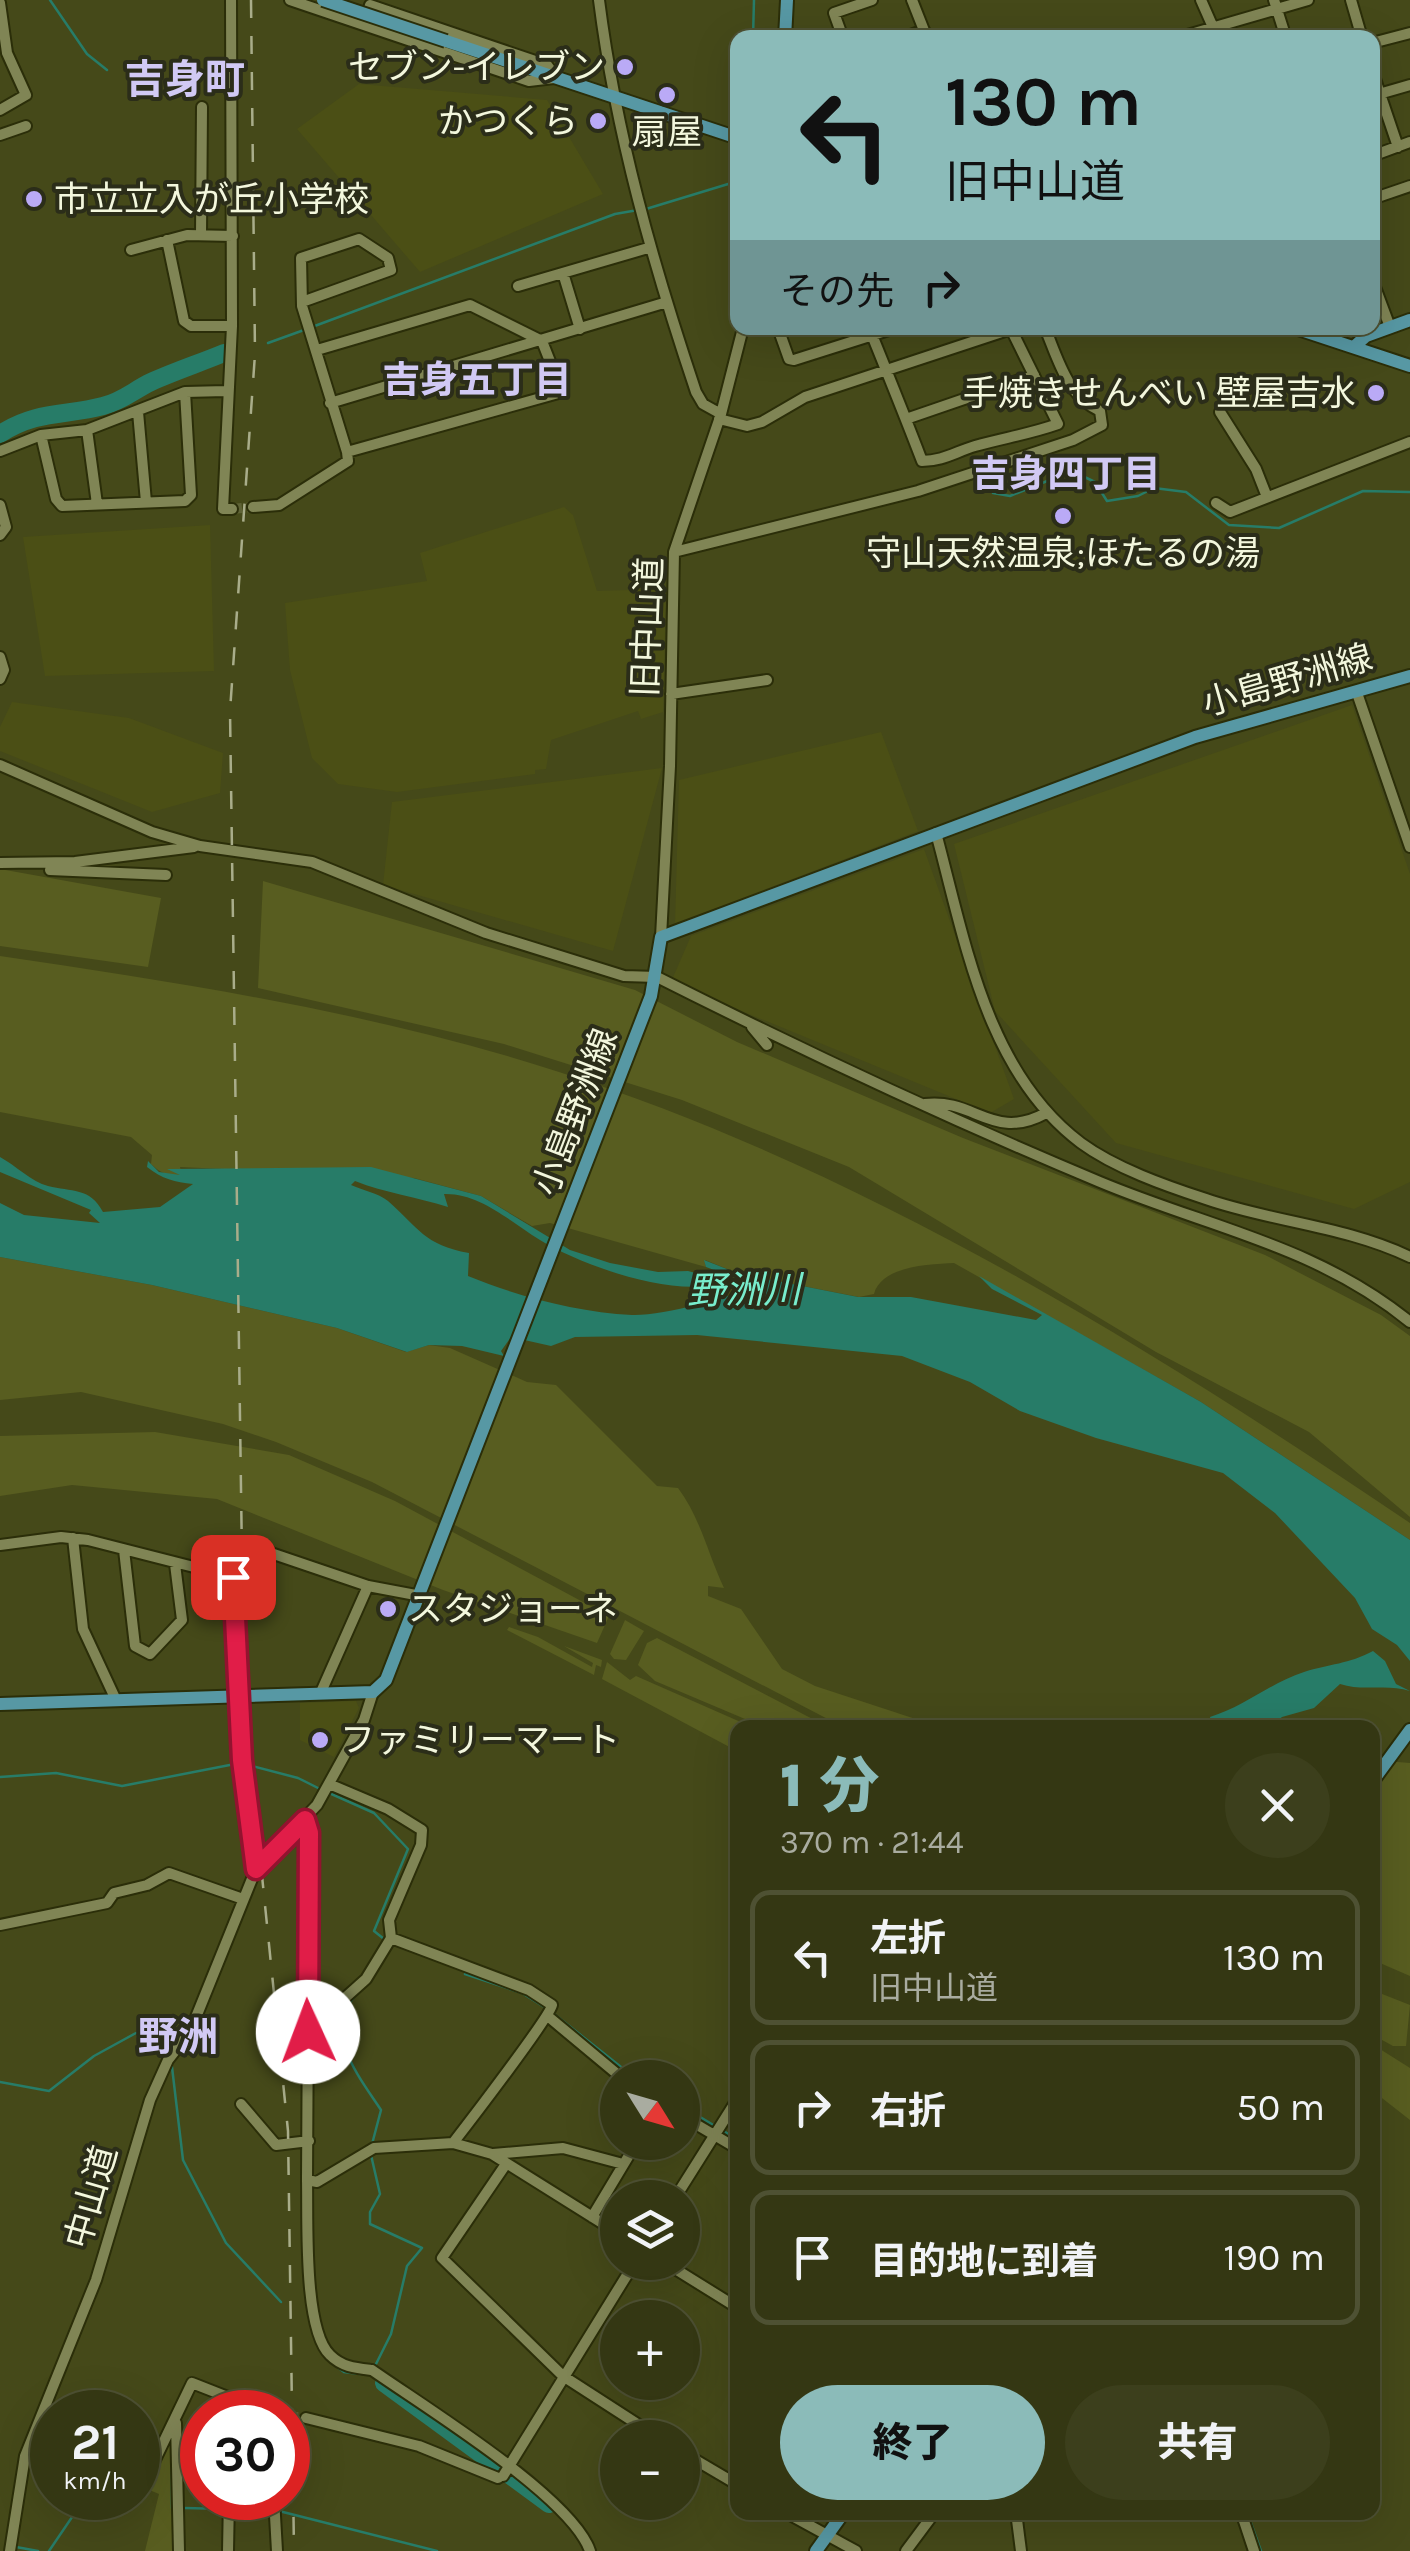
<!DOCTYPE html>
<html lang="ja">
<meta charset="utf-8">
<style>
body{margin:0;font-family:Karla,"Noto Sans JP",sans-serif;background:#3c3f1c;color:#f1f3f6;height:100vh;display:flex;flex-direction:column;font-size:38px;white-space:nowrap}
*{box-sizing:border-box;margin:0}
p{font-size:32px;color:#a9aca0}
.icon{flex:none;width:55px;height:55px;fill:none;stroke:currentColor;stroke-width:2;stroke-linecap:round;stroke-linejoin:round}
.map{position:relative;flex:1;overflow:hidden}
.drawer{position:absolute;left:730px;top:1720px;width:650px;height:800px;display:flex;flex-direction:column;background:#343713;border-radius:20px;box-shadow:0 10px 40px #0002,0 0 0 2px #4e5133}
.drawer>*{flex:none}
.top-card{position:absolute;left:730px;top:30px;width:650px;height:305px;border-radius:20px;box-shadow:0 10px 40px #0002,0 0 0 2px #4e5133;background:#8bbbb9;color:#111;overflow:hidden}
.needle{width:65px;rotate:127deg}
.fabs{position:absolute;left:600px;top:2060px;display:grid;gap:20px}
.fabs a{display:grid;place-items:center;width:100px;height:100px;border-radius:50%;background:#343713;box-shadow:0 10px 40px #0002,0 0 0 2px #4e5133;font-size:50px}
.speed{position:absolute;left:30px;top:2390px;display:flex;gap:20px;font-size:50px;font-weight:700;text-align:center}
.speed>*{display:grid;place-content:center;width:130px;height:130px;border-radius:50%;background:#343713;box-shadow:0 10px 40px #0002,0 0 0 2px #4e5133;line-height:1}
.speed small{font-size:25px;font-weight:400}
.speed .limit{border:15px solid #d22;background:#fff;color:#111}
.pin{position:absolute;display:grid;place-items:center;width:85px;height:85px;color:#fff;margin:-42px;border-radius:20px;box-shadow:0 5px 15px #0006}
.me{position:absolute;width:110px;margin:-55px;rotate:358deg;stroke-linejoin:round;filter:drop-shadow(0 0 8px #0008)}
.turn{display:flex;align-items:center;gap:35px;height:210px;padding:0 50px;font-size:45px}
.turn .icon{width:130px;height:130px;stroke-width:2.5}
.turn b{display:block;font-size:70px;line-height:85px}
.then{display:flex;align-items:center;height:95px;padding:0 50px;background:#0003;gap:20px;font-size:38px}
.round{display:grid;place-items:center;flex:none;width:105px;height:105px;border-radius:52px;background:#3c3f1c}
.summary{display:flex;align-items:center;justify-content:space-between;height:170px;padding:0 50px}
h1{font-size:60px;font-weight:800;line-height:75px;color:#8bbbb9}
.action{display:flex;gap:20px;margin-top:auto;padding:20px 50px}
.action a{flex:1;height:115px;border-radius:60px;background:#8bbbb9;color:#111;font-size:40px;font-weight:800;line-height:115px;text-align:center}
.action a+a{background:#3c3f1c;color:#f1f3f6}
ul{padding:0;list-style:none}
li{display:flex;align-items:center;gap:30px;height:135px;margin:0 20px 15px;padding:0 30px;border:5px solid #4e5133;border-radius:20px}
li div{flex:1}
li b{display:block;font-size:38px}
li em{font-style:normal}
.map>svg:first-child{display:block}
.built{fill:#4b4f15}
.green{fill:#585d20}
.water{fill:#277c68}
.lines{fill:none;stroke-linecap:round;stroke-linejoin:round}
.stream{stroke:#277c68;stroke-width:2.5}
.river{stroke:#277c68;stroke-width:18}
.minor-tunnel{stroke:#5f6336;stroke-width:10;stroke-dasharray:10 5;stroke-linecap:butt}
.minor-casing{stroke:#2b2e09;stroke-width:14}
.major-casing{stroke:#2b2e09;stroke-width:16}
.minor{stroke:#808555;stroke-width:10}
.major{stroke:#5798a4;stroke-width:12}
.rail{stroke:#a9ad8a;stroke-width:2.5;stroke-dasharray:18 18;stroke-linecap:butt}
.major-bridge-casing{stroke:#2b2e09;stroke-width:16;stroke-linecap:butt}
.major-bridge{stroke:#5798a4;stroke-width:12}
.route-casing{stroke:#92132f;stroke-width:25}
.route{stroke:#e11d48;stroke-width:18}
.poi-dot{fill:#baaaf6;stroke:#2b2d19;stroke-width:4}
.labels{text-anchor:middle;stroke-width:8;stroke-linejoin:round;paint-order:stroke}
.poi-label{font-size:35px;fill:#f3f7dd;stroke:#2b2d19;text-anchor:end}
.street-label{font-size:35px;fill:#f3f7dd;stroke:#2b2d19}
.neighbourhood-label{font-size:38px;font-weight:bold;fill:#d1c9f4;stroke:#2b2d19}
.water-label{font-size:38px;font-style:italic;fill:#78edcd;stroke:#2b2d19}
.quarter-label{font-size:40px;font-weight:bold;fill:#d1c9f4;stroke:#2b2d19}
</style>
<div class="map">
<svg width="1410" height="2551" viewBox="0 0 1410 2551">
<rect width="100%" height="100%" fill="#454919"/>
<path class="built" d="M359,84L547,100L603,194L420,272L297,129Z
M564,507L573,515L597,591L666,589L663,712L641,719L638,711L551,740L546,769L535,770V774L397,792L338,784L312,758L290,670L285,603L427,581L420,553Z
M210,525L214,671L45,676L23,537Z
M12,702L129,718L223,753L220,793L152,812L0,751V727Z
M1352,705L1410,874V1182L1354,1209L1116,1143L995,1011L954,844Z
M881,732L918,831L675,924L679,780Z
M662,768L613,951L383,885L392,802Z
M924,849L1014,1099L990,1113L671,982L691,936Z
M356,1701L359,1708L334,1757L300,1740V1703Z"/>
<path class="green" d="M0,869L161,898L148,967L0,946Z
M263,881L635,990L737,1042L963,1138L1265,1255L1381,1315L1410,1336V1517L1309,1432L1156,1352L849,1167L682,1100L504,1044L258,988Z
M0,956C188,984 378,1013 559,1072C864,1170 1147,1345 1410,1523V1540L1201,1402L954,1263C930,1264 881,1266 874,1294L859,1297L737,1273L705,1260L706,1267L550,1223L532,1226L481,1196L414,1178L180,1167L182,1176C168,1175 161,1174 151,1164L152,1155L131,1137L0,1112Z
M0,1257L152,1285L337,1328L406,1352L429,1345L450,1348L527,1382L556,1385L657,1486L678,1488C700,1517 708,1554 724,1588L708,1586V1596L741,1609L782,1669L815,1686L940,1727H843L372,1482L276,1442L223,1424L81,1392L0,1400Z
M155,1432L289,1455L395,1501L609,1616L597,1643L443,1590L217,1499L72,1485L0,1496V1436Z
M625,1620L644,1631L626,1660L614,1659L610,1654Z
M509,1627L538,1637L592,1667L593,1663L564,1646L602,1660L601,1667L596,1665L594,1675L507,1630Z
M657,1638L828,1727H764L655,1681L638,1665L647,1643Z
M607,1662L630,1680L636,1676L752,1727L738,1728L737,1751L602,1679Z
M1372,1760L1410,1763V1976L1373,1960Z
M1372,1990L1410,2005L1406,2046H1393L1373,2035Z
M1372,2044L1410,2068V2120L1373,2091Z
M164,2442L170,2443L174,2551H145L159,2494L147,2489Z"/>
<path class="water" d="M0,1157C15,1165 32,1182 48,1186C71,1192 90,1187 103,1212L160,1207L193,1184C175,1182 162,1179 147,1167L148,1161L159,1172L180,1175L167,1169L371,1167L481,1196L570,1250L610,1263L658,1272L688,1271L726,1281C680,1301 580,1265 540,1240C510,1222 481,1193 444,1194L448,1207C417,1197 385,1193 355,1181L351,1185C362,1190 378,1193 388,1201C419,1228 424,1245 469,1253L468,1276C519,1297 577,1312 632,1315C664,1316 728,1297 758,1286L706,1267L704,1260L737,1273L858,1297H911L1036,1320L1042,1315L992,1289L979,1276L1201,1402L1410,1540V1661L1397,1645L1372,1629L1355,1598L1275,1513L1223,1473L1096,1438L1020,1411L970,1382L902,1356L697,1335L575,1337L551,1346L511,1337L501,1351L504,1356L462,1346L429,1345L407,1352L337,1328L152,1285L0,1257V1203L24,1215L100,1223L89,1213L91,1210L0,1172Z
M1373,1651L1385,1661L1396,1684L1410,1691C1386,1683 1364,1692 1340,1684L1314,1708L1282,1717L1270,1727H1231L1211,1721L1210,1717C1244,1707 1270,1683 1304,1672C1329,1664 1349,1664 1373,1651Z"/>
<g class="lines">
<path class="stream" d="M50,0L87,54L107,70
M753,38L754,0
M646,209L738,181
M312,327L615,214L638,210
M268,343L304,330
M993,493L1010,496L1072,471L1095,482L1107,501L1138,496L1154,488L1186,492L1229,525L1279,528L1363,491L1410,492
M248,1765L298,1778L320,1789
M0,1777L56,1773L122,1786L240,1763
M327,1792L374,1813L408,1849L374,1931L384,1939
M465,1974L522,1993L546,2008
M355,1996C321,2031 360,2078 381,2110L371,2148
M554,2014L635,2078
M172,2067L183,2160L226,2243L281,2302
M0,2082L49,2091L94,2056L136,2033
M682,2106L715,2126
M722,2130L738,2140
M371,2155L380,2194L370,2212V2224L422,2248L407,2266L391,2334L374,2368
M315,2339L326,2357
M332,2363L344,2372L360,2374
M138,2429L159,2438
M172,2465V2508H176
M184,2508L226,2509
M234,2509L271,2510
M279,2511L437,2551
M1247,2512L1261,2551
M16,2547L38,2551
M49,2551L85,2498"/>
<path class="river" d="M0,434C37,410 66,416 103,406C123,401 134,390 151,382C175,371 200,363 224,353
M384,2383L549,2504"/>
<path class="minor-tunnel" d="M232,509L253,507
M288,2416L306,2418"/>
<defs>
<path id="minor" d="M231,0L232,326L223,509H232
M290,0L529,81L554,78
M599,0C616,134 653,264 696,392L703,404L721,414
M912,0L927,38
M1201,0L1212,25
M1274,0L1286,38
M1351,0L1362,38
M0,3L7,53L26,95L0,110
M366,19L370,5L547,65L555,76
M843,38L834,13L872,0
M902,38L924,30
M1177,38L1308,0
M1372,43L1410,33
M1372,70L1398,147
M1372,96L1410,85
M0,135L26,126
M1372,156L1410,142
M1372,199L1410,186
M201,235L202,107
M167,240L184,321L191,326H232
M131,250L187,235L233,236
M563,273L580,329
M1372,279L1390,327
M518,286L648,248
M302,302L391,270L388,258L359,239L301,258L302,306L347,452L562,392L542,341L470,305L317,350
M778,328L789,359L794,360L895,328
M330,403L667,302
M138,412L146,502
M1220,412L1256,469L1267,497
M719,419L747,426L762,422L805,397L1011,329L1058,424C1030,434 1003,438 975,446C955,452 943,461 922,461C906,419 889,377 872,335
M906,419L1034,375
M87,430L97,504
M41,435L56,499L62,506L185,501L191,495L185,392
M0,451L41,435L87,430L185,392L226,391
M1216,503L1230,512L1410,442
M0,505L6,527L0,535
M253,507L279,505L348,461L347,452
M674,552L918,491L1073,440L1102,425L1100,411C1067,396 1058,359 1045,328
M0,657L4,670L0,679
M1357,693L1410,847
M671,694L767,680
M0,765L152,832L200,846L312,862L486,933L624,976L657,977C802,1050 949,1119 1100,1182C1210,1228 1315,1245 1410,1322
M936,833C965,940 986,1072 1081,1143C1115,1168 1166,1186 1206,1199C1272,1222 1346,1226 1410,1257
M0,863L75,862L194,847
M50,870L166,875
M661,937L670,766L674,552L721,414L743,328
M752,1027L767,1045
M925,1104C975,1098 993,1142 1046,1113
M73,1538L83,1629L116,1700
M0,1545L61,1537L88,1540L233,1577L243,1760L256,1869
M259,1549L368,1586L421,1596
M124,1550L135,1646L150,1654L182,1620L175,1564
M321,1692L368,1586
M305,1820L309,1833L307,2180L317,2182L374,2148L453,2143L492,2154L618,2233
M0,1925L107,1903L114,1893L147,1885L169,1873L243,1899
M391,1938L529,1990L552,2005C550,2017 467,2125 453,2143
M550,2018L622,2078
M308,2031L366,1979L391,1938L389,1920L421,1845L422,1830L388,1809L329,1784
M241,2104L276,2145L309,2141
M682,2116L738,2149
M493,2154L563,2148L623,2164
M506,2164L442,2258L563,2376L659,2438
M307,2180C308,2219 303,2329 330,2355C342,2367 355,2368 372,2370C423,2406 572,2497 590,2551
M675,2198L738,2098
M592,2217L637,2142
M664,2262L738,2308
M306,2418L419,2446L498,2478
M176,2423L179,2551
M682,2452L738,2485
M152,2466L192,2383L266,2412
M503,2476L635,2262
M274,2498L277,2551
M785,2512L856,2551
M1016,2512L1021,2551
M1241,2512L1254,2551
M10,2551L25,2456L96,2280L150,2100L168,2060L190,2032L256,1869L317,1805L364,1720L373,1692
M228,2551L229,2498
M906,2551L935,2512"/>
<path id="major" d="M785,38L787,0
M446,41L738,138
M1295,328L1410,366
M1355,346L1366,336L1410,320
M0,1704L373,1692L386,1680L651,996L661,937L1195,737L1410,676
M1372,1782L1410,1730
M816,2551L844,2512"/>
</defs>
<use href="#minor" class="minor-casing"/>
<use href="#major" class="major-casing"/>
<use href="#minor" class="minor"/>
<use href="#major" class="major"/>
<path class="rail" d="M251,0L255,354L230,711L242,1559L249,1748L288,2131L294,2551"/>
<defs>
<path id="major-bridge" d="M323,0L446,41"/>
</defs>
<use href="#major-bridge" class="major-bridge-casing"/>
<use href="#major-bridge" class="major-bridge"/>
</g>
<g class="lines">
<defs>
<path id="route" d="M233,1577L242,1760L256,1869L305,1820L309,1833L308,2032"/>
</defs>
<use href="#route" class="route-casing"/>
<use href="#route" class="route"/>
</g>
<g class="poi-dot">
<circle cx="625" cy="67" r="10"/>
<circle cx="667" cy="95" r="10"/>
<circle cx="598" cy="121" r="10"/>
<circle cx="34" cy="199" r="10"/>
<circle cx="1376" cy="393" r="10"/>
<circle cx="1063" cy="516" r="10"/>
<circle cx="388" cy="1609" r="10"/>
<circle cx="320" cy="1740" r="10"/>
</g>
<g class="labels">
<g class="poi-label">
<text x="605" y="79">セブン-イレブン</text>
<text x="578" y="133">かつくら</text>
<text x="667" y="144" text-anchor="middle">扇屋</text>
<text x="54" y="211" text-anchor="start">市立立入が丘小学校</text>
<text x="1356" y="405">手焼きせんべい 壁屋吉水</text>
<text x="1063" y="565" text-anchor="middle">守山天然温泉;ほたるの湯</text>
<text x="408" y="1621" text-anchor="start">スタジョーネ</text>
<text x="340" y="1752" text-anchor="start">ファミリーマート</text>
</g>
<g class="street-label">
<text transform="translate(647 627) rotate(-88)" y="12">旧中山道</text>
<text transform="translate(1287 680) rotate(-16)" y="12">小島野洲線</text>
<text transform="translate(575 1112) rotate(-69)" y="12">小島野洲線</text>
<text transform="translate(91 2197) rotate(-74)" y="12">中山道</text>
</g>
<g class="neighbourhood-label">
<text x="477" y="393">吉身五丁目</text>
<text x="1066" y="487">吉身四丁目</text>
</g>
<g class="water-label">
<text transform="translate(744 1290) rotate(-1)" y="13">野洲川</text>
</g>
<g class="quarter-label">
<text x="185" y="93">吉身町</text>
<text x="178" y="2050">野洲</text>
</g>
</g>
</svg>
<div class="fabs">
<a><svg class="needle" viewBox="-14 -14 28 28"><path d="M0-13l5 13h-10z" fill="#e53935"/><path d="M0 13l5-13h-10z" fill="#a9aca0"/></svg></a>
<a><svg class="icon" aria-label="layers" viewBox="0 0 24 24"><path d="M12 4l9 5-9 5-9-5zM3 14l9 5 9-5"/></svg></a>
<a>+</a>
<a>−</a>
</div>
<div class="speed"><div>21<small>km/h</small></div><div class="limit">30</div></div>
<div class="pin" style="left:233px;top:1577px;background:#d93025"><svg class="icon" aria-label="arrive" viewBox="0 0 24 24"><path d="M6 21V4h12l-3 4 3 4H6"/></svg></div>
<svg class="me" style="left:308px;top:2032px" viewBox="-20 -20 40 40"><circle r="19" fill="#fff"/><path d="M0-13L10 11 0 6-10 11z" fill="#e11d48"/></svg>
<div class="top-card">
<div class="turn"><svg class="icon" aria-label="left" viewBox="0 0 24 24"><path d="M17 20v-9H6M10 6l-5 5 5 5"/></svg><div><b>130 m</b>旧中山道</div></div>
<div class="then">その先<svg class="icon" aria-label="right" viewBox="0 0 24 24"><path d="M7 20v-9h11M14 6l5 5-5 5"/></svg></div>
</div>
<section class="drawer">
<div class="summary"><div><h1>1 分</h1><p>370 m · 21:44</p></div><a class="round"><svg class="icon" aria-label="close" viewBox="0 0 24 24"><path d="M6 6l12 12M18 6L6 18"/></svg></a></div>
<ul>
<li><svg class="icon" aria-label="left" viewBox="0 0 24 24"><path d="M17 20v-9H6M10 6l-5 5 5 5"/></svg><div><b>左折</b><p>旧中山道</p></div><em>130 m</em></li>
<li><svg class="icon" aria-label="right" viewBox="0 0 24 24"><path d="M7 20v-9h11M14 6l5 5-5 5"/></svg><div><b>右折</b></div><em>50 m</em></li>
<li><svg class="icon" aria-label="arrive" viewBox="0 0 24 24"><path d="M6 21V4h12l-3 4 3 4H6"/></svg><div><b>目的地に到着</b></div><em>190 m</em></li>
</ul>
<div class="action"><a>終了</a><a>共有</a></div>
</section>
</div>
